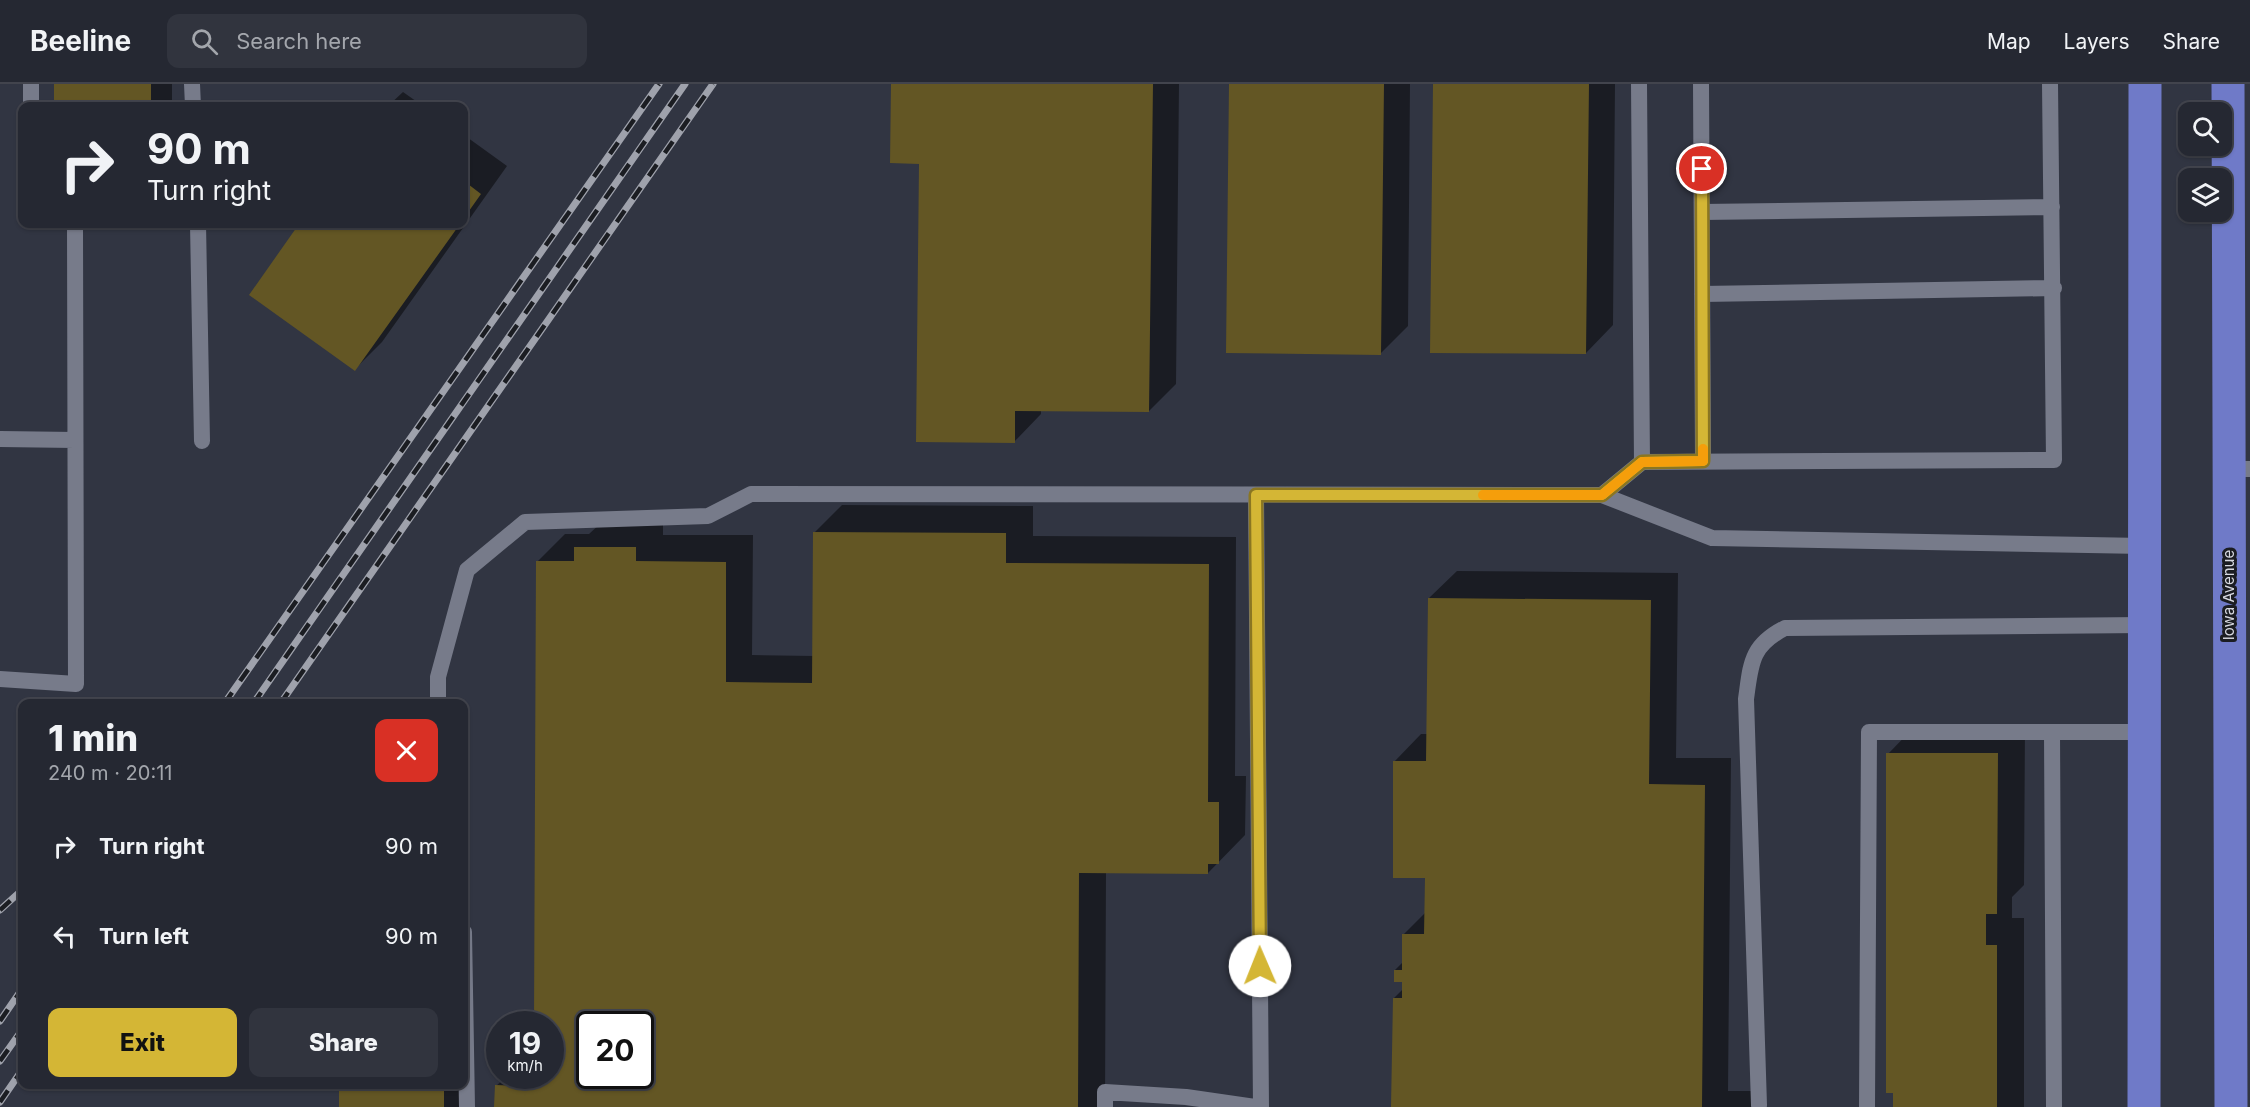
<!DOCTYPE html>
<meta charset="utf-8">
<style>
body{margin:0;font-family:Inter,sans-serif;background:#31343e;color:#f1f3f6;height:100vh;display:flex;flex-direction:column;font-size:22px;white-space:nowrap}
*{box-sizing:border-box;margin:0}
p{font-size:20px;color:#a3a6ac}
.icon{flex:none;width:33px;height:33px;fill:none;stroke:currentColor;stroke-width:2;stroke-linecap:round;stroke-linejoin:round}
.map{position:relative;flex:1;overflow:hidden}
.side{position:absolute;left:18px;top:615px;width:450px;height:390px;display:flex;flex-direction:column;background:#252832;border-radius:12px;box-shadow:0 2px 4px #0004,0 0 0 2px #42444d}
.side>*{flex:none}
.top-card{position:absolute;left:18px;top:18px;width:450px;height:126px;border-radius:12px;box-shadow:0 2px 4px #0004,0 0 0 2px #42444d;background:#252832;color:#f1f3f6;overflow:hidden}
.fabs{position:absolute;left:2178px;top:18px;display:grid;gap:12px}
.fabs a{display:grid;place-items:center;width:54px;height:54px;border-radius:12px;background:#252832;box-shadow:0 2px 4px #0004,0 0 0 2px #42444d;font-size:30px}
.speed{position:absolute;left:486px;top:927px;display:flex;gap:12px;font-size:30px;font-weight:700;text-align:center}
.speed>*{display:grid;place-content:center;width:78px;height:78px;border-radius:50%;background:#252832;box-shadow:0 2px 4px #0004,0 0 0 2px #42444d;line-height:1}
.speed small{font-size:15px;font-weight:400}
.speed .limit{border:3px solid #111;border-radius:9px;background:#fff;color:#111}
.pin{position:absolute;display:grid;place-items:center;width:51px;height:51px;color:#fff;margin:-26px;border:3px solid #fff;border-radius:50%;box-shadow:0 2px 6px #0007}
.me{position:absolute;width:66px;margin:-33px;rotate:359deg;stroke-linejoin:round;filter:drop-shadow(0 0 4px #0008)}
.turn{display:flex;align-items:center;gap:21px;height:126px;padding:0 30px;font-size:27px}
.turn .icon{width:78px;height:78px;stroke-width:2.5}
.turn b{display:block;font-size:42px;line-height:51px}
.round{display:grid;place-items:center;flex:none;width:63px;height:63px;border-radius:12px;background:#31343e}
.headline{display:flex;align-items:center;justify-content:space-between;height:102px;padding:0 30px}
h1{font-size:36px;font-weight:800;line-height:45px}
.button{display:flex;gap:12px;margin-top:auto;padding:12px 30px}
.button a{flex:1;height:69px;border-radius:12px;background:#d4b635;color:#111;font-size:24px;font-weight:800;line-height:69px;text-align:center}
.button a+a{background:#31343e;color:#f1f3f6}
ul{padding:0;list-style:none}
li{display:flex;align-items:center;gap:18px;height:90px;padding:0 30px}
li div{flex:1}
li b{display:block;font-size:22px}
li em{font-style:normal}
header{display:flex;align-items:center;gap:36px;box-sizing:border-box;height:84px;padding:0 30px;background:#252832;border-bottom:2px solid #42444d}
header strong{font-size:28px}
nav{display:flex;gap:33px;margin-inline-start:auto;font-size:21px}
.search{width:420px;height:54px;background:#31343e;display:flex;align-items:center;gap:15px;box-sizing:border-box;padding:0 21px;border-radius:12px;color:#a3a6ac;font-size:22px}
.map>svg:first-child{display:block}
.shadow{fill:#0007;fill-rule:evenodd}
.building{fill:#635624;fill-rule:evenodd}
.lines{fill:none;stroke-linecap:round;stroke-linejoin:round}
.lane{stroke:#777b8a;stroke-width:16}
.primary{stroke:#6f7ac8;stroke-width:33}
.rail-casing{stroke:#9fa2ac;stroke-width:7}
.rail{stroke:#1b1d22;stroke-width:4.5;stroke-dasharray:14;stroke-linecap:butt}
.route-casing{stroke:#8a7622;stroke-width:15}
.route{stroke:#d4b635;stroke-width:10}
.slow{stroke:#f59e0b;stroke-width:10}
.labels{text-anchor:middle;stroke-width:6;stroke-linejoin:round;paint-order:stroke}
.street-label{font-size:15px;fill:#d7d9e1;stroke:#1b1d22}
</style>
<header>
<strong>Beeline</strong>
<div class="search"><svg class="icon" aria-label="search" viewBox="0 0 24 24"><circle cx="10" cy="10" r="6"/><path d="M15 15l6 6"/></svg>Search here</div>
<nav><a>Map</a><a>Layers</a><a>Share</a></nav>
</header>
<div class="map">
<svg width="2250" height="1023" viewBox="0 0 2250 1023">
<rect width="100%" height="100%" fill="#313542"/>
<path class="shadow" d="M55,0H172V22H55Z
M893,0H1179L1176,300L1149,327L1041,326V330L1014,358Z
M1230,0H1410L1408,242L1381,269Z
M1434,0H1615L1613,241L1586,269Z
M403,8L423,22H388Z
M464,51L507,82L382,258L355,285L251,211L301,140H464Z
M842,421L1033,422V452L1236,453L1235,692H1246L1245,751L1208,789L1106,788L1105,1023H496V1002L507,992H550V940H535L538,477L565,450H589L603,437H663V451H753L752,571L814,572V449ZM590,940H640V992H590Z
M1457,487L1678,489L1676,674H1731L1728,1007H1761V1023H1393L1394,914L1403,905V896L1395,886L1403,878L1404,850L1426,828V792L1394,678L1421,650H1428L1429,514Z
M1915,642H2025L2024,801L2012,813V834H2024V1023H1894L1888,670Z
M341,1000H464L461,1023H341Z"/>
<path class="building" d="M54,0H151V22H54Z
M891,0H1153L1149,328L1015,327V359L916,358L919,80L890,79Z
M1229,0H1384L1381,271L1226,269Z
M1433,0H1589L1586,270L1430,269Z
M464,97L481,110L464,134Z
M299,140H460L355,287L249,211Z
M813,448L1006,449V479L1209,480L1208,718H1219V780H1208V790L1079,789L1078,1023H494L495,1001L533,1002V992H550V940H534L536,477H574V463H636V477L726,478V598L812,599ZM590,940H640V992H590Z
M1428,514L1651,516L1649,700L1705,701L1702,1023H1391L1393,914H1402V898H1394V886H1402V850H1424L1425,794H1393V677H1426Z
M1886,669H1998L1997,830H1986V861H1997V1023H1893V1009H1886Z
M339,1000H444V1023H339Z"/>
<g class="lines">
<path class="lane" d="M192,0L193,22
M1701,0L1703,377
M31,22V0
M1702,128L2052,123
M198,140L202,357
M1702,210L2054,204
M0,355L75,356
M1642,378L2054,376L2050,0
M2229,385H2250
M1256,411L1261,1023
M1602,411L1712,454L2144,462
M0,595L76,600L75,140
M438,620V593L467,486L525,438L708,432L751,410L1602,411L1642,378L1639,0
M2052,648L2054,1023
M464,848L467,1023
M1759,1021L1746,615C1751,580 1750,562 1785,544L2144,541
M1105,1023V1008L1186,1013L1255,1023
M1867,1023L1869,648H2144"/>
<path class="primary" d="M2228,0L2231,1023
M2144,1023L2145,0"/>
<defs>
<path id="rail" d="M224,620L659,0
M253,620L685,0
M280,620L713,0
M0,826L22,806
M0,937L22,905
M0,977L22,946
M0,1018L22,986"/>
</defs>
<use href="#rail" class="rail-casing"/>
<use href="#rail" class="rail"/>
</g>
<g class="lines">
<defs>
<path id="route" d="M1260,882L1256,411H1602L1642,378L1703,377L1702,85"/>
</defs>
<use href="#route" class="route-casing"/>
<use href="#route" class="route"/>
<path class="slow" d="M1483,411H1602L1642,378L1703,377V365"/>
</g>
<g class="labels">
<g class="street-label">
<text transform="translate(2229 511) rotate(-90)" y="5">Iowa Avenue</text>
</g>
</g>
</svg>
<div class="fabs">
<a><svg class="icon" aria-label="search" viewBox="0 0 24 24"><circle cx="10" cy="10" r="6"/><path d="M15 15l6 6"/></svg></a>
<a><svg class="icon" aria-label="layers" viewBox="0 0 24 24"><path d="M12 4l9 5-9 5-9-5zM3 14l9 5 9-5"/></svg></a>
</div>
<div class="speed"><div>19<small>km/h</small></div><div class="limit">20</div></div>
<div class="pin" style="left:1702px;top:85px;background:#d93025"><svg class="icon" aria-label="arrive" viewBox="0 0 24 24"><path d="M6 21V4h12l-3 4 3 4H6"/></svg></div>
<svg class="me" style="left:1260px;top:882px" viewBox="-20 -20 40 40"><circle r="19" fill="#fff"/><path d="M0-13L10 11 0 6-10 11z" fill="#d4b635"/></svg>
<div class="top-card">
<div class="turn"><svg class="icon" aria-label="right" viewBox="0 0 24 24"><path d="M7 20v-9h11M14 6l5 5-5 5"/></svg><div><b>90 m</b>Turn right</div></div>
</div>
<section class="side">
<div class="headline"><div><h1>1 min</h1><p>240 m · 20:11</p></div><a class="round" style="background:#d93025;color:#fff"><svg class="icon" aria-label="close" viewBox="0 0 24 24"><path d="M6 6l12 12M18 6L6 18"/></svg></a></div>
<ul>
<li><svg class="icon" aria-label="right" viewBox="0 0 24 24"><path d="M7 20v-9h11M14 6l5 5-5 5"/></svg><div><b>Turn right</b></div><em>90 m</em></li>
<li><svg class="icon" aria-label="left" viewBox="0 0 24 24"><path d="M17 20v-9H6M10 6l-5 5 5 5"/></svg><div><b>Turn left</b></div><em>90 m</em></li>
</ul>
<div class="button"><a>Exit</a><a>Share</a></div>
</section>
</div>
